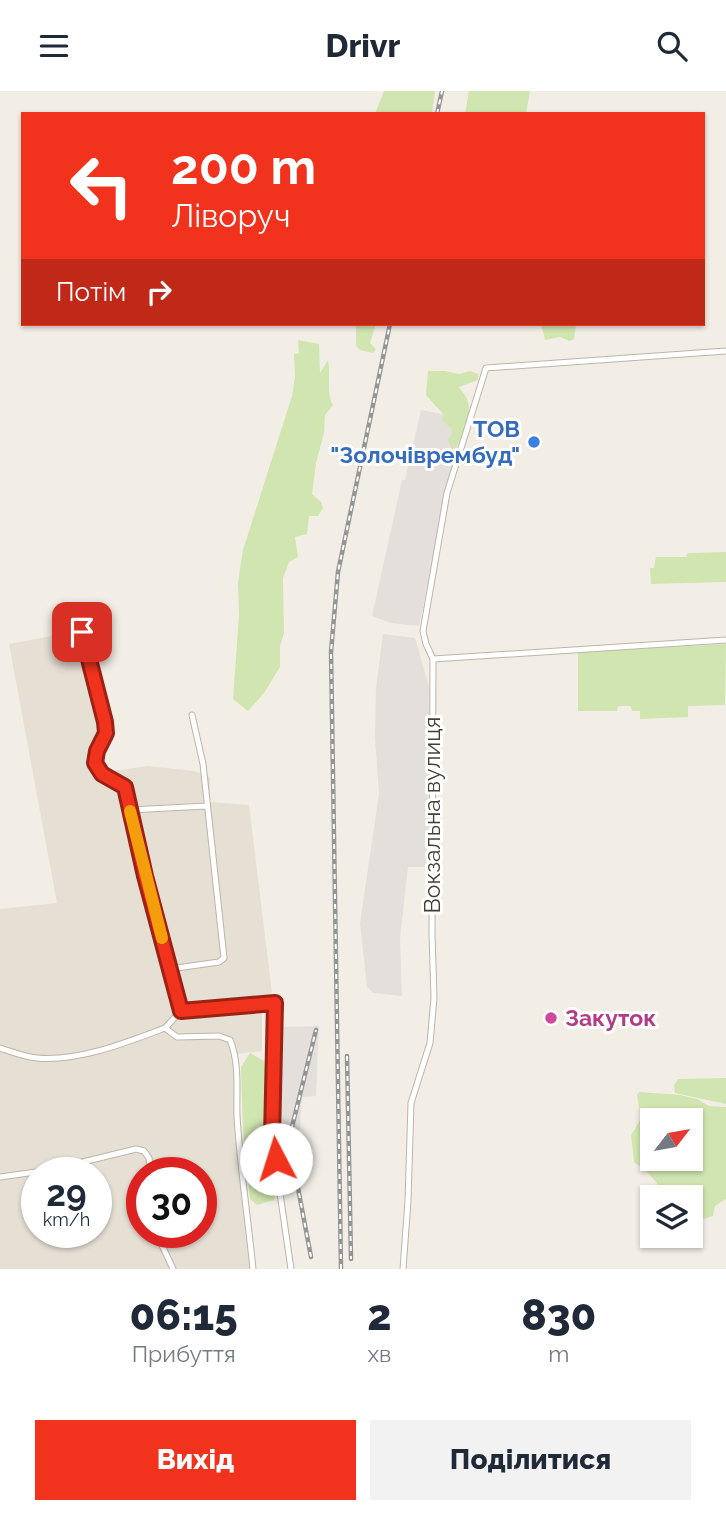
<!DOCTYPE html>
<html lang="uk">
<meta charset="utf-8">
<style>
body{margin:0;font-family:Raleway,sans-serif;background:#f2f2f3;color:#1f2937;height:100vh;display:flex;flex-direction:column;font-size:26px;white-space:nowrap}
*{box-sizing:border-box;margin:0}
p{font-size:23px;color:#747a83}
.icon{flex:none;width:38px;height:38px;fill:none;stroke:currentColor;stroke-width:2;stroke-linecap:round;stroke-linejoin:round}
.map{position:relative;height:1178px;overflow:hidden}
.side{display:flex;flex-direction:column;background:#fff;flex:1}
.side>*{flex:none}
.top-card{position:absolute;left:21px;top:21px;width:684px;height:214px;border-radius:0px;box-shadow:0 2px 5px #0004;background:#f1331e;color:#fff;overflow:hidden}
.needle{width:46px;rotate:59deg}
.buttons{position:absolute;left:640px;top:1017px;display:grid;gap:14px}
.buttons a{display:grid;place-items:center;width:63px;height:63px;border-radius:0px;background:#fff;box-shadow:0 2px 5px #0004;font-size:35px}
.speed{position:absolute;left:21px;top:1066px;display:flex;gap:14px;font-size:35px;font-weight:700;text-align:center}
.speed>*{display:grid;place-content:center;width:91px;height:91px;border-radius:50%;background:#fff;box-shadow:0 2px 5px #0004;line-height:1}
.speed small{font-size:18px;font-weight:400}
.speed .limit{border:10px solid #d22;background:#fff;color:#111}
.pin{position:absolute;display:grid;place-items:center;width:60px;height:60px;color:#fff;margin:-30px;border-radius:14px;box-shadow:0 4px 10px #0006}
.me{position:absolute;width:77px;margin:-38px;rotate:355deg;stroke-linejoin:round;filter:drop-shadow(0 0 5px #0008)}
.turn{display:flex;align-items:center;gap:24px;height:147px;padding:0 35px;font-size:32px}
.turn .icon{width:91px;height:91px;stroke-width:2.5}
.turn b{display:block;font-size:49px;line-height:60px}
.then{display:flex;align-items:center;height:66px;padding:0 35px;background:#0003;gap:14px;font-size:26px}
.eta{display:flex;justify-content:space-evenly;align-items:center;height:119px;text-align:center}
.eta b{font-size:42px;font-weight:800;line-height:49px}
.button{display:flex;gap:14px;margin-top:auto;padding:14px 35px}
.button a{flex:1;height:80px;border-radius:0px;background:#f1331e;color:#fff;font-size:28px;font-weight:800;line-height:80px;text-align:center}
.button a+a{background:#f2f2f3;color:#1f2937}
header{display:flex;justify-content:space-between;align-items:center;height:91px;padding:0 35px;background:#fff;font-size:32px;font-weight:800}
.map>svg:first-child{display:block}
.residential{fill:#e6dfd4;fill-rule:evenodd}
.industrial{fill:#e4dfda}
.green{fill:#d0e5b0;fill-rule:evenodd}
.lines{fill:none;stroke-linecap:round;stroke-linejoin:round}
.minor-casing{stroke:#bdb5a9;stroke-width:7}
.minor{stroke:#fff;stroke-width:5}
.rail-casing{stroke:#959595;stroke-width:4.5}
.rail{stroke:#fff;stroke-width:2;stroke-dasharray:5;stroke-linecap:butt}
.route-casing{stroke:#9d2114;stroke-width:18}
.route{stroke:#f1331e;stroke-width:12}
.slow{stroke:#f59e0b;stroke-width:12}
.shop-dot{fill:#3f7fe0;stroke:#fff;stroke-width:2.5}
.hotel-dot{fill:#d1479c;stroke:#fff;stroke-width:2.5}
.labels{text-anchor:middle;stroke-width:6;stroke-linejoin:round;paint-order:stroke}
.shop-label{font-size:23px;font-weight:bold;fill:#366cbe;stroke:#fff;text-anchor:end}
.street-label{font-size:23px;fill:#443e35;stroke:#fff}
.hotel-label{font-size:23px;font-weight:bold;fill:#b23c85;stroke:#fff;text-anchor:start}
</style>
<header><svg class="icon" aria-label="menu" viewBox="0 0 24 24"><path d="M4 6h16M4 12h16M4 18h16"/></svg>Drivr<svg class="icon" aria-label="search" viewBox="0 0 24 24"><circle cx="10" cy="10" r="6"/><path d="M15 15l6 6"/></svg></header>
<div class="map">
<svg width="726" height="1178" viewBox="0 0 726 1178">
<rect width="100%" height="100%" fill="#f2eee5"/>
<path class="residential" d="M83,539L106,631L102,656L89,658L86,669L94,683L147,675L194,680L210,686V711L249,714L272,902L262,911V960L235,963L253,1178H0V818L57,812L9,553ZM37,1082H96V1141H37ZM142,1082H201V1141H142Z"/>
<path class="industrial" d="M421,319L463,327L419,535L391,532L372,525L402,389H405Z
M383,543L415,547L429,596L428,776H408L400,847L402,905L373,902L367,896L360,832L379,703L375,646L376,597Z
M319,935L316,1005L302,1006L299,1053L302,1074H286L275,1020L276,989H278V936Z"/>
<path class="green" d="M384,0H435L432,23H375Z
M469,0H530L526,23H465Z
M356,233H376L370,252L376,258L373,262L360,259L356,255Z
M541,233H576L574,248L570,250L560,246L545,249Z
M298,249L319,253L320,282L328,269C331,283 326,303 333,314L325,324L324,342L316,372L312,403L321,411L323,417L318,425H309L307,443L295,446L298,466L289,471L283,487L284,542L280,555V576L264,602L248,620L233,608L239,524L238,491L243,459L292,305L295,285L294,263L299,262Z
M428,280H445L459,283L470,280L478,283V289L459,296C462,301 467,305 468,311C472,326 463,349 453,360L448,349L452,343L451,337L442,329L444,324L426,304Z
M726,461V491L651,493L650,477H654L656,466H686L688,462Z
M726,553L725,614L688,615V626L640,628V620H632L631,615H618L617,620H578V561Z
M250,962L264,970L266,985L265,1043L269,1053V1071L275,1106L274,1109L257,1114L250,1108L243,1039L241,976Z
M726,987V1013L675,1002L674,994L678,988Z
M639,1001L680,1004L697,1008L709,1015L726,1016V1108L715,1115L713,1125L704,1128L691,1127V1106H656L657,1092L647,1081L634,1071L631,1044L641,1028L637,1004ZM653,1029H691V1068H653Z"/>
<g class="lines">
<defs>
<path id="minor" d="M81,541L105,630L106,642L97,660L95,672L102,683L125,696L145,785L181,920
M433,568L726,549
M130,719L206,715
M170,878L219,871L224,867L203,673L192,624
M0,957C12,961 25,966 37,967C78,971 128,951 165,937
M0,1086L50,1079L136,1058L144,1060L149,1067L151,1082
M159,1141L161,1152L173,1178
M253,1178C248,1127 240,1076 237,1025C236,1000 240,973 230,949L219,945L177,946L165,937L181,920L275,912L272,1047L291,1178
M403,1178L408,1110L411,1012L430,952L434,907L432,843L433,568L426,553L423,540L447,402L486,277L726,260"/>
</defs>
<use href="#minor" class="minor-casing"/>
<use href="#minor" class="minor"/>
<defs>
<path id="rail" d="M437,23L442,0
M347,965L351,1168
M311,1166L291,1060L290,1044L316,939
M341,1178L331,561L338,481L390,233"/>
</defs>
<use href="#rail" class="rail-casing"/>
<use href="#rail" class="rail"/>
</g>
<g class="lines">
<defs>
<path id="route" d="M82,541L105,631L106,642L97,660L95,672L102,683L125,696L145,785L181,920L275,912L272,1047L276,1068"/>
</defs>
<use href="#route" class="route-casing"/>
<use href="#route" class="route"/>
<path class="slow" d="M130,720L162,847"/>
</g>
<circle class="shop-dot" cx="534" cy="351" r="7"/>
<circle class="hotel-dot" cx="551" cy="927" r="7"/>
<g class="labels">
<g class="shop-label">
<text x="520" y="346">ТОВ<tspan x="520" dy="26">"Золочіврембуд"</tspan></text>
</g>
<g class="street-label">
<text transform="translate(432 724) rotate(-90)" y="8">Вокзальна вулиця</text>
</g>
<g class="hotel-label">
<text x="565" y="935">Закуток</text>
</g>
</g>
</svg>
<div class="buttons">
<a><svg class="needle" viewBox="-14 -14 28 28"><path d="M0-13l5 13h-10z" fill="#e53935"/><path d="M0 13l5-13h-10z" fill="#747a83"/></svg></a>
<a><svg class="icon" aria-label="layers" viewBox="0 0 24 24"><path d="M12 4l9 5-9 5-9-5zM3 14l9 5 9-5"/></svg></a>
</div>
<div class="speed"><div>29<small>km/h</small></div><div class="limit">30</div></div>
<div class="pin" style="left:82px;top:541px;background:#d93025"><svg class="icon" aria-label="arrive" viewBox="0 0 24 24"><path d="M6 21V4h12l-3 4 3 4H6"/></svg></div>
<svg class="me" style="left:276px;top:1068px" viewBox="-20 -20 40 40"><circle r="19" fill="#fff"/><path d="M0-13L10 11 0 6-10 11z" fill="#f1331e"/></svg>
<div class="top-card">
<div class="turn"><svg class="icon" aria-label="left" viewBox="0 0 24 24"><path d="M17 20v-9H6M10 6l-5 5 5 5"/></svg><div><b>200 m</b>Ліворуч</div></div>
<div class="then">Потім<svg class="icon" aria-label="right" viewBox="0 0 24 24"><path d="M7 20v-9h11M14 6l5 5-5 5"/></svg></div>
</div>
</div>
<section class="side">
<div class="eta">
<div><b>06:15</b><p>Прибуття</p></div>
<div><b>2</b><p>хв</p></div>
<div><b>830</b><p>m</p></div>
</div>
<div class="button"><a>Вихід</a><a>Поділитися</a></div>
</section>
